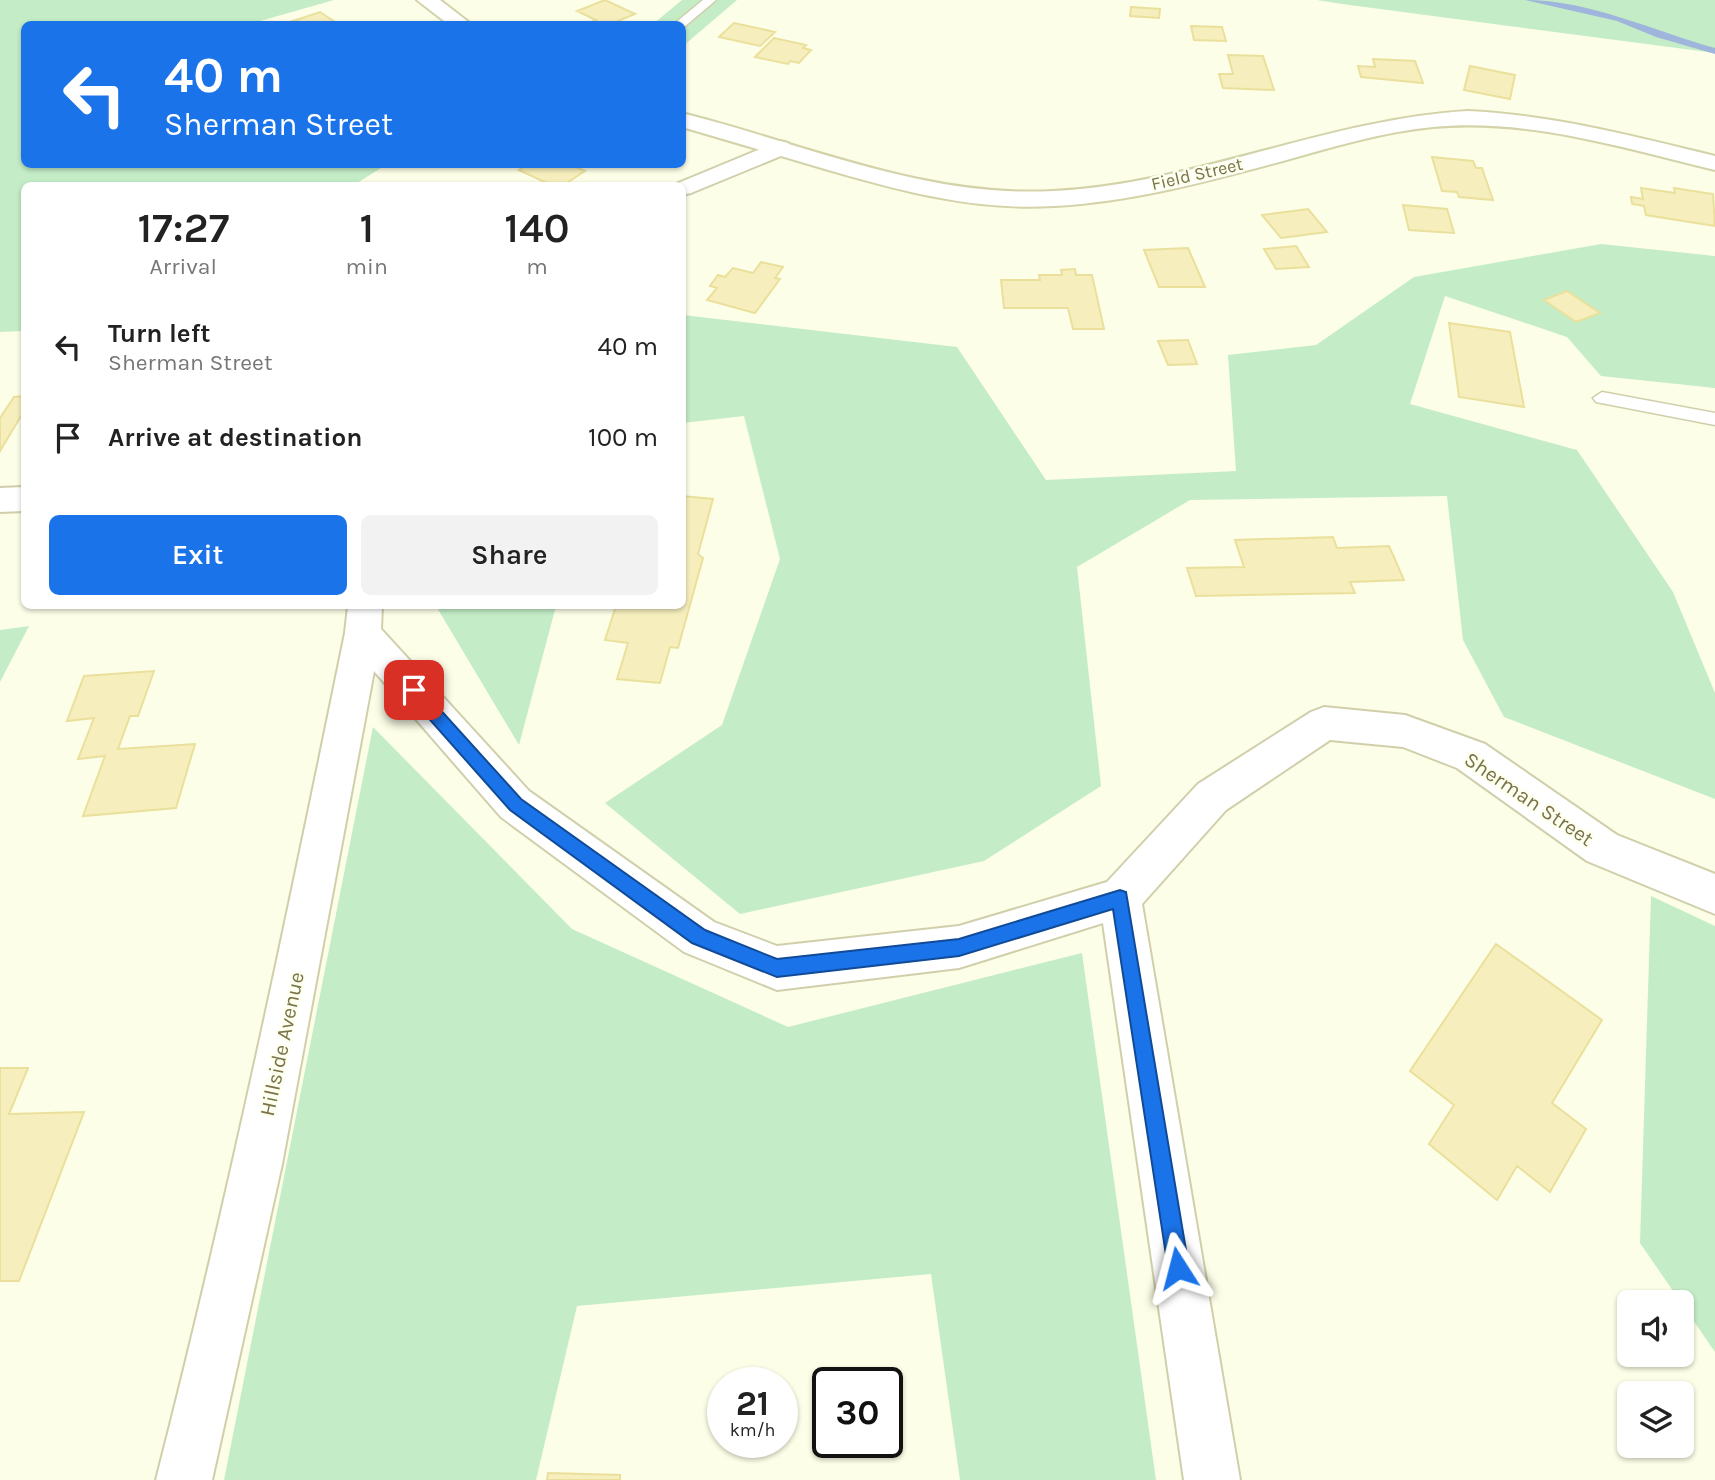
<!DOCTYPE html>
<style>
body{margin:0;font-family:Karla,sans-serif;background:#f2f2f2;color:#222;height:100vh;display:flex;flex-direction:column;font-size:26px;white-space:nowrap}
*{box-sizing:border-box;margin:0}
p{font-size:23px;color:#767676}
.icon{flex:none;width:38px;height:38px;fill:none;stroke:currentColor;stroke-width:2;stroke-linecap:round;stroke-linejoin:round}
.map{position:relative;flex:1;overflow:hidden}
.details{position:absolute;left:21px;top:182px;width:665px;height:427px;display:flex;flex-direction:column;background:#fff;border-radius:10px;box-shadow:0 2px 5px #0004}
.details>*{flex:none}
.guide{position:absolute;left:21px;top:21px;width:665px;height:147px;border-radius:10px;box-shadow:0 2px 5px #0004;background:#1a73e8;color:#fff;overflow:hidden}
.fabs{position:absolute;left:1617px;top:1290px;display:grid;gap:14px}
.fabs a{display:grid;place-items:center;width:77px;height:77px;border-radius:10px;background:#fff;box-shadow:0 2px 5px #0004;font-size:35px}
.speed{position:absolute;left:707px;top:1367px;display:flex;gap:14px;font-size:35px;font-weight:700;text-align:center}
.speed>*{display:grid;place-content:center;width:91px;height:91px;border-radius:50%;background:#fff;box-shadow:0 2px 5px #0004;line-height:1}
.speed small{font-size:18px;font-weight:400}
.speed .limit{border:4px solid #111;border-radius:10px;background:#fff;color:#111}
.pin{position:absolute;display:grid;place-items:center;width:60px;height:60px;color:#fff;margin:-30px;border-radius:14px;box-shadow:0 4px 10px #0006}
.me{position:absolute;width:77px;margin:-38px;rotate:351deg;stroke-linejoin:round;filter:drop-shadow(0 0 5px #0008)}
.turn{display:flex;align-items:center;gap:24px;height:147px;padding:0 28px;font-size:32px}
.turn .icon{width:91px;height:91px;stroke-width:2.5}
.turn b{display:block;font-size:49px;line-height:60px}
.eta{display:flex;justify-content:space-evenly;align-items:center;height:119px;text-align:center}
.eta b{font-size:42px;font-weight:600;line-height:49px}
.action{display:flex;gap:14px;margin-top:auto;padding:14px 28px}
.action a{flex:1;height:80px;border-radius:10px;background:#1a73e8;color:#fff;font-size:28px;font-weight:600;line-height:80px;text-align:center}
.action a+a{background:#f2f2f2;color:#222}
ul{padding:0;list-style:none}
li{display:flex;align-items:center;gap:21px;height:91px;padding:0 28px}
li div{flex:1}
li b{display:block;font-size:26px}
li em{font-style:normal}
.map>svg:first-child{display:block}
.green{fill:#c4edc7}
.lines{fill:none;stroke-linecap:round;stroke-linejoin:round}
.stream{fill:#9fb5dc;fill-rule:evenodd}
.building{fill:#f6efbd;stroke:#eae09c;stroke-width:2}
.lane-casing{stroke:#d1cfab;stroke-width:3}
.street-casing{stroke:#d1cfab;stroke-width:4}
.secondary-casing{stroke:#d4d2a9;stroke-width:4}
.lane{fill:#fff;fill-rule:evenodd}
.street{fill:#fff;fill-rule:evenodd}
.secondary{fill:#fff;fill-rule:evenodd}
.route{fill:#1a73e8;stroke:#114b97;stroke-width:2}
.labels{text-anchor:middle;stroke-width:5;stroke-linejoin:round;paint-order:stroke}
.far-street-label{font-size:18px;fill:#7a7349;stroke:#fdffef}
.street-label{font-size:21px;fill:#7a7349;stroke:#fdffef}
</style>
<div class="map">
<svg width="1715" height="1480" viewBox="0 0 1715 1480">
<rect width="100%" height="100%" fill="#fcfee7"/>
<path class="green" d="M0,0H334L250,24H24V164L384,166L354,185L24,186V331L0,332Z
M682,0H737L683,46L682,24H653Z
M1317,0H1715V53L1342,4Z
M1601,244L1715,256V388L1601,376L1567,337L1445,296L1410,404L1577,450L1673,592L1715,693V799L1504,717L1463,640L1447,496L1190,500L1077,567L1101,786L984,861L740,914L605,803L722,725L780,559L744,416L683,423V315L957,347L1046,480L1236,471L1228,355L1316,345L1414,277Z
M436,606H556L519,745Z
M29,626L0,682V630Z
M373,727L572,929L788,1027L1082,953L1156,1480H960L931,1274L577,1306L536,1480H224Z
M1651,896L1715,926V1352L1640,1243Z"/>
<g class="lines">
<path class="stream" d="M1525,0C1590,0 1653,31 1715,48V54L1656,37L1617,21Z"/>
</g>
<path class="building" d="M605,0L635,14L611,24H586L596,20L577,11Z
M1131,7L1160,9L1159,18L1130,16Z
M320,12L338,24H284Z
M734,23L775,32L760,46L719,37Z
M1191,26L1222,27L1226,41L1194,40Z
M774,38L806,45L803,48L811,50L799,63L790,61L788,64L755,57Z
M1228,55L1263,56L1274,90L1223,88L1219,74H1233Z
M1373,59L1415,61L1423,83L1361,77L1358,66L1375,67Z
M1470,66L1515,75L1510,99L1464,90Z
M1432,157L1473,161L1476,168H1482L1493,200L1459,197L1457,192L1442,191Z
M528,164H580L576,167L585,171L562,186H553L519,170Z
M1641,188L1675,193L1674,188L1713,194L1715,226L1646,215L1644,206L1632,204L1631,197L1643,199Z
M1403,205L1447,209L1454,233L1409,230Z
M1308,209L1327,232L1281,238L1262,215Z
M1296,246L1309,267L1276,269L1264,249Z
M1188,248L1205,287H1159L1144,250Z
M761,262L783,267L775,278L780,279L755,313L707,300L717,288L710,286L718,275L725,277L733,268L753,273Z
M1075,269L1076,275H1092L1104,329H1073L1068,308H1004L1001,280H1040L1039,275H1062L1061,270Z
M1567,291L1600,313L1576,322L1544,300Z
M1449,323L1510,332L1524,407L1459,397Z
M1188,340L1197,364L1168,365L1158,341Z
M24,396V411L0,451V418L14,397Z
M682,496L713,499L698,554L703,558L678,648L670,647L660,683L617,679L628,643L605,640L616,606H682Z
M1333,537L1337,548L1389,546L1404,580L1350,582L1355,593L1196,596L1187,568L1244,567L1235,540Z
M154,671L138,716H130L118,749L195,744L176,808L83,816L105,756L78,759L94,718L67,721L84,676Z
M1496,944L1602,1020L1552,1103L1586,1129L1550,1192L1517,1166L1497,1200L1429,1144L1454,1105L1410,1071Z
M0,1068H28L9,1114L84,1112L19,1281H0Z
M548,1473L620,1475V1480H547Z"/>
<g class="lines">
<defs>
<path id="lane" d="M703,0H716L684,27L674,24Z
M1602,392L1715,413V425L1596,402L1593,398Z"/>
<path id="street" d="M780,141L788,143L792,148L788,153L691,193L682,195V186H671Z
M24,487V511L0,512V488Z
M348,606H382L381,629L529,791L714,922L777,946L959,926L1107,882L1198,784L1311,712L1324,707L1405,715L1485,744L1617,835L1715,874V914L1587,861L1457,768L1403,747L1330,740L1226,810L1142,904L1240,1480H1184L1103,923L959,968L777,990L684,952L501,817L374,671L282,1164L212,1480H156C228,1200 287,917 345,633Z"/>
<path id="secondary" d="M417,0H440L471,24H448Z
M1468,111C1553,115 1633,136 1715,156V170C1623,148 1529,118 1433,127C1382,132 1332,147 1283,161C1209,181 1132,202 1054,206C974,211 901,191 825,169C778,155 730,141 682,127V113C805,144 925,198 1053,191C1195,184 1327,119 1468,111Z"/>
</defs>
<use href="#lane" class="lane-casing"/>
<use href="#street" class="street-casing"/>
<use href="#secondary" class="secondary-casing"/>
<use href="#lane" class="lane"/>
<use href="#street" class="street"/>
<use href="#secondary" class="secondary"/>
</g>
<path class="route" d="M414,684L419,686L521,799L705,930L777,959L959,939L1120,890L1126,892L1189,1268L1186,1276L1178,1279L1171,1276L1168,1268L1113,909L959,956L777,977L692,943L510,810L408,695L406,690L408,686Z"/>
<g class="labels">
<g class="far-street-label">
<text transform="translate(1197 174) rotate(-13)" y="6">Field Street</text>
</g>
<g class="street-label">
<text transform="translate(1529 799) rotate(34)" y="7">Sherman Street</text>
<text transform="translate(282 1044) rotate(-78)" y="7">Hillside Avenue</text>
</g>
</g>
</svg>
<div class="fabs">
<a><svg class="icon" aria-label="sound" viewBox="0 0 24 24"><path d="M4 9h4l5-4v14l-5-4H4zM17 9q2 3 0 6"/></svg></a>
<a><svg class="icon" aria-label="layers" viewBox="0 0 24 24"><path d="M12 4l9 5-9 5-9-5zM3 14l9 5 9-5"/></svg></a>
</div>
<div class="speed"><div>21<small>km/h</small></div><div class="limit">30</div></div>
<div class="pin" style="left:414px;top:690px;background:#d93025"><svg class="icon" aria-label="arrive" viewBox="0 0 24 24"><path d="M6 21V4h12l-3 4 3 4H6"/></svg></div>
<svg class="me" style="left:1178px;top:1268px" viewBox="-20 -20 40 40"><path d="M0-17L14 15 0 8-14 15z" fill="#1a73e8" stroke="#fff" stroke-width="4"/></svg>
<div class="guide">
<div class="turn"><svg class="icon" aria-label="left" viewBox="0 0 24 24"><path d="M17 20v-9H6M10 6l-5 5 5 5"/></svg><div><b>40 m</b>Sherman Street</div></div>
</div>
<section class="details">
<div class="eta">
<div><b>17:27</b><p>Arrival</p></div>
<div><b>1</b><p>min</p></div>
<div><b>140</b><p>m</p></div>
</div>
<ul>
<li><svg class="icon" aria-label="left" viewBox="0 0 24 24"><path d="M17 20v-9H6M10 6l-5 5 5 5"/></svg><div><b>Turn left</b><p>Sherman Street</p></div><em>40 m</em></li>
<li><svg class="icon" aria-label="arrive" viewBox="0 0 24 24"><path d="M6 21V4h12l-3 4 3 4H6"/></svg><div><b>Arrive at destination</b></div><em>100 m</em></li>
</ul>
<div class="action"><a>Exit</a><a>Share</a></div>
</section>
</div>
